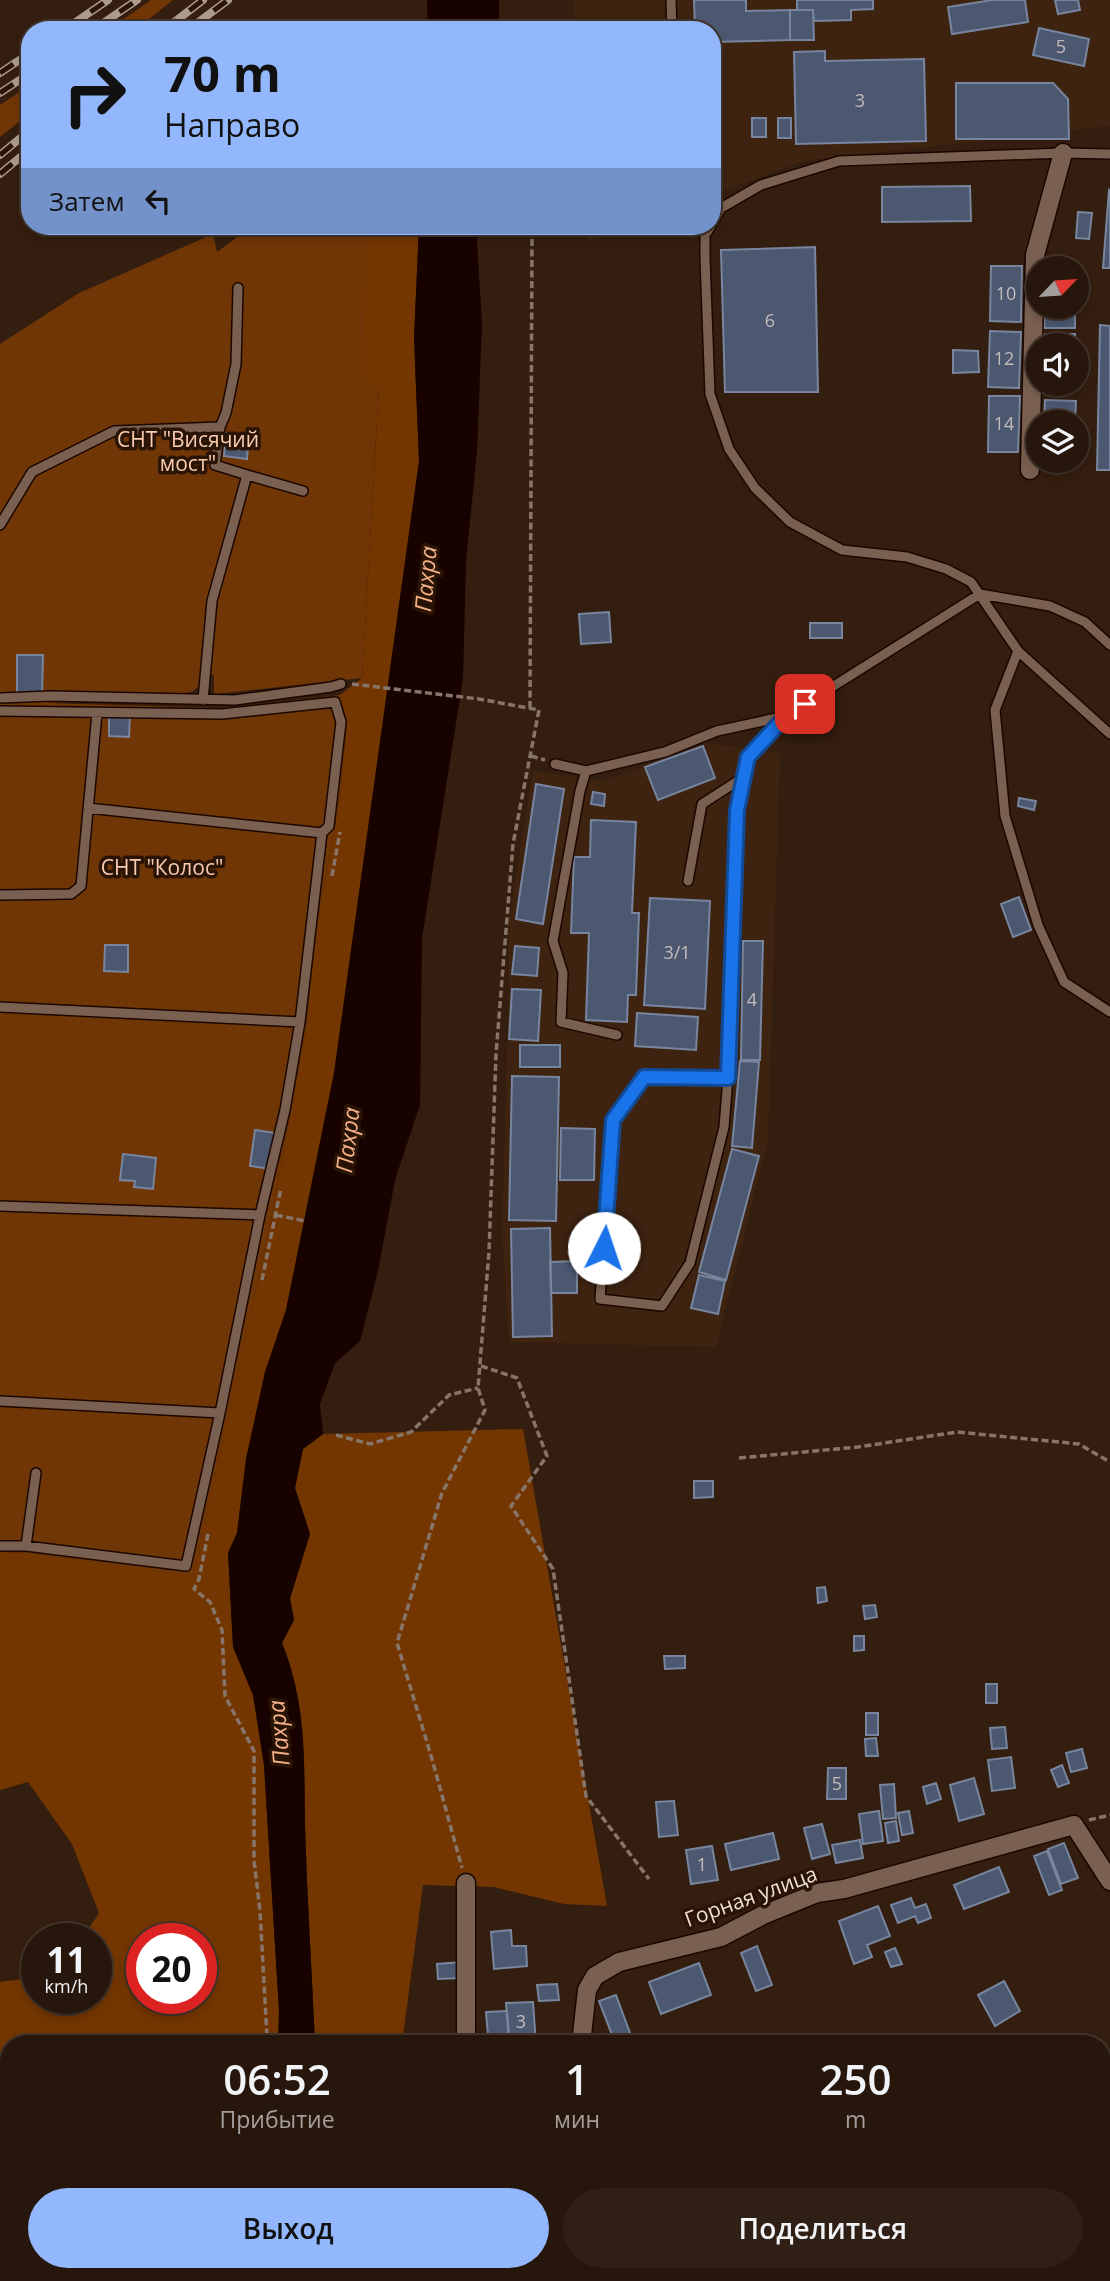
<!DOCTYPE html>
<html lang="ru">
<meta charset="utf-8">
<style>
body{margin:0;font-family:"Open Sans",sans-serif;background:#2f1f14;color:#f1f3f6;height:100vh;display:flex;flex-direction:column;font-size:26px;white-space:nowrap}
*{box-sizing:border-box;margin:0}
p{font-size:23px;color:#a49f9d}
.icon{flex:none;width:38px;height:38px;fill:none;stroke:currentColor;stroke-width:2;stroke-linecap:round;stroke-linejoin:round}
.map{position:relative;flex:1;overflow:hidden}
.details{position:absolute;left:0px;top:2035px;width:1111px;height:247px;display:flex;flex-direction:column;background:#27160b;border-radius:28px 28px 0 0;box-shadow:0 4px 10px #0003,0 0 0 2px #43352c}
.details>*{flex:none}
.banner{position:absolute;left:21px;top:21px;width:700px;height:214px;border-radius:28px;box-shadow:0 4px 10px #0003,0 0 0 2px #43352c;background:#92b7fd;color:#111;overflow:hidden}
.needle{width:46px;rotate:65deg}
.controls{position:absolute;left:1026px;top:256px;display:grid;gap:14px}
.controls a{display:grid;place-items:center;width:63px;height:63px;border-radius:50%;background:#27160b;box-shadow:0 4px 10px #0003,0 0 0 2px #43352c;font-size:35px}
.speed{position:absolute;left:21px;top:1923px;display:flex;gap:14px;font-size:35px;font-weight:700;text-align:center}
.speed>*{display:grid;place-content:center;width:91px;height:91px;border-radius:50%;background:#27160b;box-shadow:0 4px 10px #0003,0 0 0 2px #43352c;line-height:1}
.speed small{font-size:18px;font-weight:400}
.speed .limit{border:10px solid #d22;background:#fff;color:#111}
.pin{position:absolute;display:grid;place-items:center;width:60px;height:60px;color:#fff;margin:-30px;border-radius:14px;box-shadow:0 4px 10px #0006}
.me{position:absolute;width:77px;margin:-38px;rotate:4deg;stroke-linejoin:round;filter:drop-shadow(0 0 5px #0008)}
.turn{display:flex;align-items:center;gap:24px;height:147px;padding:0 28px;font-size:32px}
.turn .icon{width:91px;height:91px;stroke-width:2.5}
.turn b{display:block;font-size:49px;line-height:60px}
.then{display:flex;align-items:center;height:66px;padding:0 28px;background:#0003;gap:14px;font-size:26px}
.eta{display:flex;justify-content:space-evenly;align-items:center;height:119px;text-align:center}
.eta b{font-size:42px;font-weight:600;line-height:49px}
.cta{display:flex;gap:14px;margin-top:auto;padding:14px 28px}
.cta a{flex:1;height:80px;border-radius:42px;background:#92b7fd;color:#111;font-size:28px;font-weight:600;line-height:80px;text-align:center}
.cta a+a{background:#2f1f14;color:#f1f3f6}
.map>svg:first-child{display:block}
.built{fill:#3e2310}
.green{fill:#713605}
.forest{fill:#733600;fill-rule:evenodd}
.water{fill:#180200}
.building{fill:#4b5870;stroke:#77859e;stroke-width:2}
.lines{fill:none;stroke-linecap:round;stroke-linejoin:round}
.service-casing{stroke:#1a0700;stroke-width:12}
.minor-casing{stroke:#1a0700;stroke-width:21}
.path{stroke:#887569;stroke-width:3.5;stroke-dasharray:7 3.5;stroke-linecap:butt}
.service{stroke:#7a6050;stroke-width:9}
.minor{stroke:#7a6050;stroke-width:18}
.rail-casing{stroke:#ad9b90;stroke-width:8}
.rail{stroke:#291406;stroke-width:5;stroke-dasharray:16;stroke-linecap:butt}
.route-casing{stroke:#114b97;stroke-width:18}
.route{stroke:#1a73e8;stroke-width:12}
.labels{text-anchor:middle;stroke-width:7;stroke-linejoin:round;paint-order:stroke}
.number-label{font-size:18px;fill:#c5bcbc}
.park-label{font-size:21px;fill:#f9cbb0;stroke:#291406}
.street-label{font-size:21px;fill:#eeded5;stroke:#291406}
.water-label{font-size:23px;font-style:italic;fill:#f4b188;stroke:#291406}
</style>
<div class="map">
<svg width="1110" height="2281" viewBox="0 0 1110 2281">
<rect width="100%" height="100%" fill="#341e0f"/>
<path class="built" d="M573,0H1110V126L804,161L712,195V30H574Z
M587,226H631L588,242Z
M707,743L780,753L768,1140L716,1347L509,1342L502,1227L509,987L508,925L533,771L603,781Z"/>
<path class="green" d="M151,0H173L135,30H108Z
M30,85V113L0,137V105Z
M252,226H366L368,232L379,387L362,678L214,694V675L201,673L200,685L193,691L181,695L48,703L222,708L340,695L347,721L340,798L316,930L307,1021L272,1215L193,1577L29,1553L0,1552V344L79,293L213,234L217,252Z"/>
<path class="forest" d="M366,226H419L414,338L419,461L334,1073L286,1310L265,1372L246,1459L237,1533L228,1553L233,1647L253,1695L264,1765L279,2011L278,2044H9V2273H217L215,2281H0V1982L37,1977V1998H96V1939H82L99,1913L72,1844L28,1782L0,1790V1552L29,1553L193,1576L272,1215L307,1021L316,930L340,798L347,721L340,695L362,678L379,388L362,375L368,232ZM142,1939H201V1998H142Z
M523,1429L607,1906L564,1904L494,1887L423,1885L402,2044H315C312,1971 307,1899 305,1826C304,1761 307,1705 282,1643L294,1620L290,1599L310,1534L295,1488L303,1449L323,1434Z
M304,2273H372L371,2281H303Z"/>
<path class="water" d="M427,0H499V30H428Z
M419,226H476L482,324L477,451L466,561L463,679L422,938L420,1105L395,1180L378,1271L360,1341L335,1363L320,1404L323,1434L303,1449L295,1488L310,1534L290,1598L294,1620L282,1643C307,1705 304,1761 305,1826C307,1899 312,1971 315,2044H278L279,2011L264,1765L253,1695L233,1647L228,1553L237,1533L246,1459L265,1372L286,1310L334,1073L419,461L414,338Z
M217,2273H304L303,2281H215Z"/>
<path class="building" d="M694,0H746V11L790,10V40L712,42V30H695Z
M797,0H873V9L851,10V20L814,21L813,10H797Z
M992,0H1025L1028,22L952,34L948,7Z
M1055,0H1078L1080,10L1058,14Z
M790,10H813L814,40H790Z
M1039,28L1089,39L1084,66L1033,55Z
M825,51V61L924,59L926,141L796,144L794,52Z
M956,83H1053L1068,99L1069,139H956Z
M752,118H766V137H752Z
M778,118H791V138H778Z
M970,186L971,221L882,222V187Z
M1109,190L1110,191V268H1103Z
M1078,212L1092,213L1089,239L1076,238Z
M815,247L818,392H725L721,250Z
M991,266H1022L1021,322L990,321Z
M1045,306H1075V328H1044Z
M1100,325L1110,326V470H1097Z
M990,331L1021,332L1019,388L988,387Z
M1044,334H1075V345H1044Z
M953,350L978,351L979,372L953,373Z
M1043,383H1074V390L1043,389Z
M989,396H1020L1018,452H988Z
M1045,400L1076,401L1075,422H1044Z
M226,433L249,435L247,459L224,456Z
M609,612L611,642L581,644L579,614Z
M810,623H842V638H810Z
M17,655H43L42,694L17,693Z
M109,714L130,715L129,737L109,736Z
M703,746L715,778L658,800L645,767Z
M536,784L564,789L543,924L516,919Z
M593,792L605,794L604,806L591,804Z
M1019,798L1036,801L1034,810L1018,806Z
M591,820L636,822L632,913H639L636,995H628L627,1022L586,1020L589,933H571L574,857H590Z
M1019,897L1031,930L1013,937L1001,904Z
M650,898L710,901L705,1009L644,1005Z
M743,941H763L760,1060H741Z
M105,945H128V972L104,971Z
M515,946L539,948L537,976L512,974Z
M512,989L541,990L538,1041L509,1039Z
M637,1013L698,1017L696,1050L635,1046Z
M520,1045H560V1067H520Z
M740,1061L759,1062L752,1148L732,1146Z
M512,1076L559,1077L556,1221L509,1220Z
M561,1128L595,1129L594,1180H560Z
M255,1130L276,1133L271,1169L250,1166Z
M732,1149L759,1156L726,1280L699,1272Z
M123,1154L156,1158L153,1189L134,1187L135,1181L120,1180Z
M550,1228L552,1336L513,1337L511,1229Z
M577,1261V1293H551L550,1262Z
M699,1275L725,1281L718,1314L691,1308Z
M694,1481H713V1497L694,1498Z
M825,1587L827,1601L818,1603L817,1588Z
M875,1605L877,1617L865,1619L863,1606Z
M854,1636H864V1650L854,1651Z
M664,1656H685V1668L665,1669Z
M986,1684H997V1703H986Z
M866,1713H878V1735H866Z
M1005,1727L1007,1748L992,1749L990,1728Z
M876,1738L878,1756H866L865,1739Z
M1082,1749L1087,1768L1071,1772L1066,1753Z
M1011,1757L1015,1788L992,1791L988,1760Z
M1062,1765L1069,1783L1058,1787L1051,1770Z
M828,1768H846V1799H827Z
M974,1778L984,1814L959,1821L950,1785Z
M936,1783L941,1799L927,1804L923,1787Z
M894,1784L896,1818L883,1819L880,1785Z
M674,1801L678,1835L659,1837L656,1802Z
M879,1811L883,1841L863,1844L859,1814Z
M909,1811L913,1833L902,1835L898,1813Z
M896,1821L899,1841L888,1843L885,1823Z
M822,1824L830,1854L812,1859L804,1828Z
M773,1833L779,1859L731,1870L725,1844Z
M860,1840L863,1858L836,1863L832,1845Z
M1064,1843L1078,1878L1061,1884L1048,1849Z
M712,1846L718,1880L691,1884L686,1850Z
M1047,1851L1062,1890L1049,1895L1034,1856Z
M999,1867L1009,1892L964,1909L954,1885Z
M911,1898L915,1908L926,1904L931,1918L918,1923L915,1916L898,1923L891,1905Z
M878,1906L890,1936L867,1945L872,1957L854,1964L839,1921Z
M511,1930L512,1946H526L527,1966L494,1969L491,1932Z
M757,1946L772,1985L756,1991L741,1953Z
M895,1948L902,1964L891,1967L885,1952Z
M461,1962V1978L438,1979L437,1964Z
M699,1963L711,1995L661,2014L649,1982Z
M1004,1981L1020,2011L995,2026L978,1995Z
M557,1984L559,2000L539,2001L537,1985Z
M616,1995L630,2033L614,2040L599,2001Z
M533,2002L536,2044H509L506,2003Z
M507,2011L509,2034L488,2036L486,2012Z
M1110,2219V2232L1106,2235L1102,2224Z
M428,2273H454V2281H428Z"/>
<g class="lines">
<defs>
<path id="service" d="M671,0L672,30
M712,223L721,208L761,185L839,161L1063,153L1110,154
M711,226L705,235V258L710,394L729,449L755,488L790,522L842,550L907,557L946,569L971,582L1018,651L1110,734
M247,475L303,491
M0,525L32,472L114,431L220,427
M1018,651L995,710L1005,816L1038,925L1064,982L1110,1012
M0,698L51,696L235,700L331,687L341,684
M203,700L212,601L247,475L215,465L220,427L226,413L236,364L238,288
M0,711L222,714L335,702L341,722L329,826L322,833L300,1022L285,1110L260,1215L220,1413L186,1566L26,1546H0
M555,764L586,771L665,752L717,731L786,716L980,594L1050,606L1085,622L1110,645
M586,771L580,791L553,941L563,973L561,1022L617,1035
M88,808L322,833
M688,881L702,804L744,777
M0,895L71,894L81,886L97,713
M0,1007L300,1022
M728,1078L644,1077L613,1120L600,1299L662,1306L690,1263L724,1127L728,1078L737,810L748,757L786,716
M0,1206L260,1215
M0,1401L220,1413
M26,1546L36,1473"/>
<path id="minor" d="M1030,470L1035,255L1063,153
M466,2044V1883
M581,2044L587,1990L595,1976L619,1962L721,1937L763,1915L817,1893L844,1889L1074,1825L1110,1881
M1102,2252L1110,2249
M462,2273L463,2281
M994,2281L1023,2273"/>
</defs>
<use href="#service" class="service-casing"/>
<use href="#minor" class="minor-casing"/>
<path class="path" d="M352,684L479,699L539,710L513,844L496,1054L489,1252L478,1388L485,1410L442,1493L397,1643L432,1759L462,1868
M530,708L532,236L573,226
M531,756L545,760
M332,876L340,832
M276,1215L305,1221
M262,1280L281,1188
M481,1366L517,1378L547,1456L511,1506L553,1569L586,1796L649,1879
M336,1435L370,1444L411,1432L449,1395L478,1388
M739,1458L858,1447L957,1432L1079,1444L1110,1462
M208,1534L199,1579L194,1589L210,1602L222,1630L225,1696L254,1751V1860L260,1911L267,2037L265,2044
M1089,1820L1110,1815
M0,2092L9,2111
M482,2273L483,2281
M137,2281L139,2273
M352,2281L353,2273"/>
<use href="#service" class="service"/>
<use href="#minor" class="minor"/>
<defs>
<path id="rail" d="M64,30L108,0
M93,30L137,0
M164,30L203,0
M188,30L228,0
M0,73L30,53
M0,93L30,73
M0,155L30,130
M0,174L30,149"/>
</defs>
<use href="#rail" class="rail-casing"/>
<use href="#rail" class="rail"/>
</g>
<g class="lines">
<defs>
<path id="route" d="M604,1248L613,1120L644,1077L728,1078L737,810L748,757L786,716L805,704"/>
</defs>
<use href="#route" class="route-casing"/>
<use href="#route" class="route"/>
</g>
<g class="labels">
<g class="number-label">
<text x="1061" y="53">5</text>
<text x="860" y="107">3</text>
<text x="1006" y="300">10</text>
<text x="770" y="327">6</text>
<text x="1004" y="365">12</text>
<text x="1004" y="430">14</text>
<text x="677" y="959">3/1</text>
<text x="752" y="1006">4</text>
<text x="837" y="1790">5</text>
<text x="702" y="1871">1</text>
<text x="521" y="2028">3</text>
</g>
<g class="park-label">
<text x="188" y="447">СНТ "Висячий<tspan x="188" dy="24">мост"</tspan></text>
<text x="162" y="875">СНТ "Колос"</text>
</g>
<g class="street-label">
<text transform="translate(751 1897) rotate(-20)" y="7">Горная улица</text>
</g>
<g class="water-label">
<text transform="translate(426 579) rotate(-85)" y="8">Пахра</text>
<text transform="translate(348 1140) rotate(-83)" y="8">Пахра</text>
<text transform="translate(279 1733) rotate(-95)" y="8">Пахра</text>
</g>
</g>
</svg>
<div class="controls">
<a><svg class="needle" viewBox="-14 -14 28 28"><path d="M0-13l5 13h-10z" fill="#e53935"/><path d="M0 13l5-13h-10z" fill="#a49f9d"/></svg></a>
<a><svg class="icon" aria-label="sound" viewBox="0 0 24 24"><path d="M4 9h4l5-4v14l-5-4H4zM17 9q2 3 0 6"/></svg></a>
<a><svg class="icon" aria-label="layers" viewBox="0 0 24 24"><path d="M12 4l9 5-9 5-9-5zM3 14l9 5 9-5"/></svg></a>
</div>
<div class="speed"><div>11<small>km/h</small></div><div class="limit">20</div></div>
<div class="pin" style="left:805px;top:704px;background:#d93025"><svg class="icon" aria-label="arrive" viewBox="0 0 24 24"><path d="M6 21V4h12l-3 4 3 4H6"/></svg></div>
<svg class="me" style="left:604px;top:1248px" viewBox="-20 -20 40 40"><circle r="19" fill="#fff"/><path d="M0-13L10 11 0 6-10 11z" fill="#1a73e8"/></svg>
<div class="banner">
<div class="turn"><svg class="icon" aria-label="right" viewBox="0 0 24 24"><path d="M7 20v-9h11M14 6l5 5-5 5"/></svg><div><b>70 m</b>Направо</div></div>
<div class="then">Затем<svg class="icon" aria-label="left" viewBox="0 0 24 24"><path d="M17 20v-9H6M10 6l-5 5 5 5"/></svg></div>
</div>
<section class="details">
<div class="eta">
<div><b>06:52</b><p>Прибытие</p></div>
<div><b>1</b><p>мин</p></div>
<div><b>250</b><p>m</p></div>
</div>
<div class="cta"><a>Выход</a><a>Поделиться</a></div>
</section>
</div>
